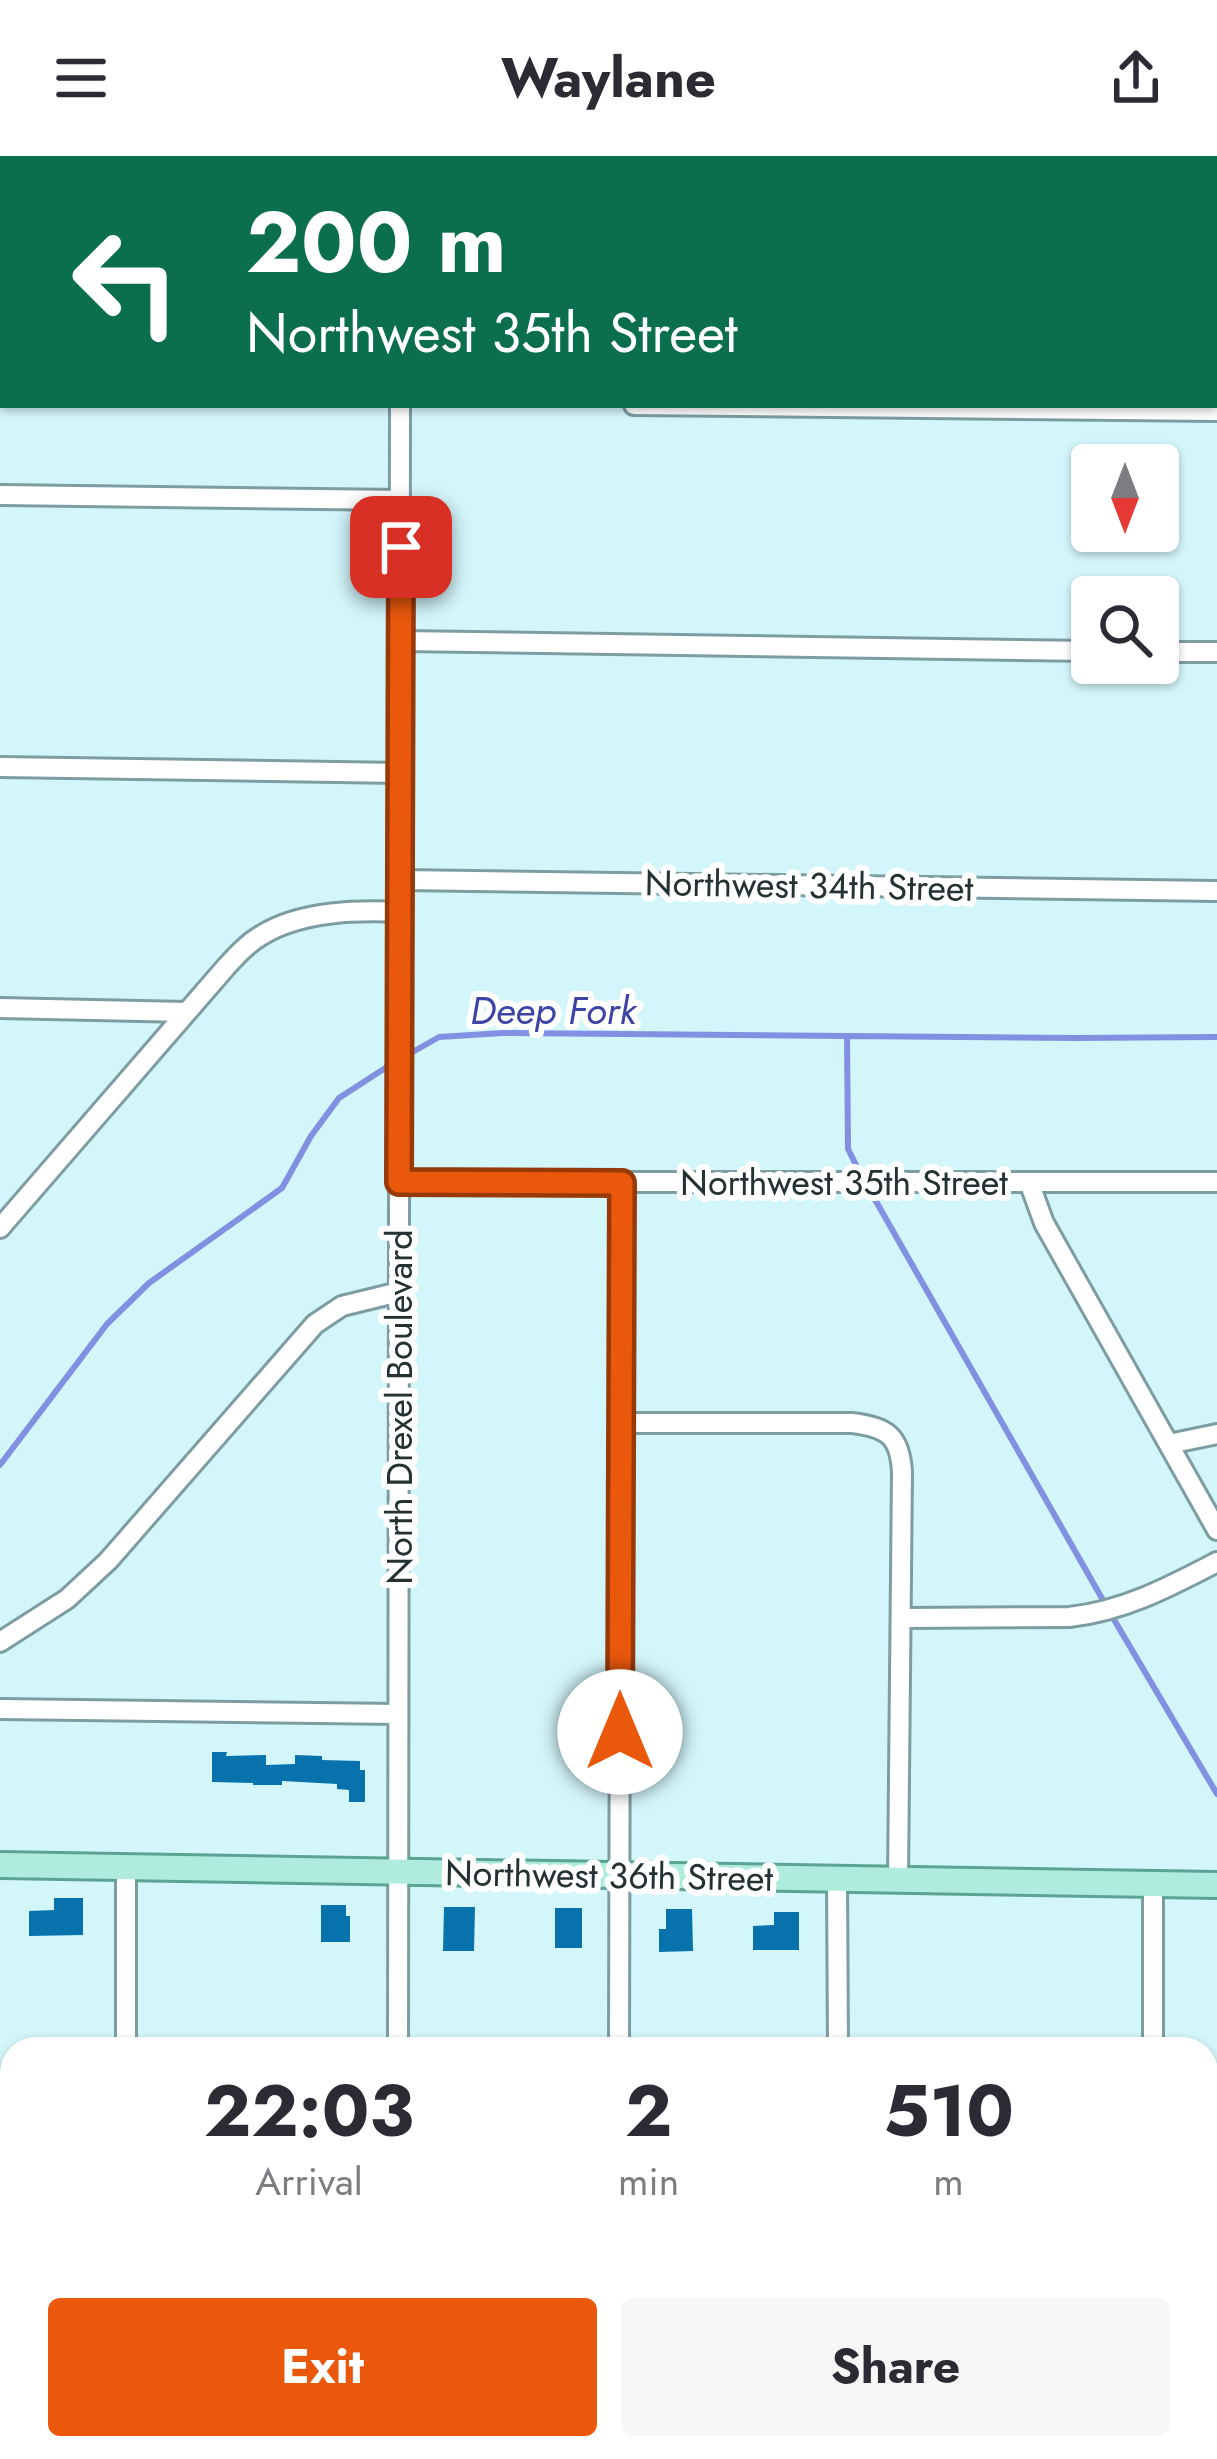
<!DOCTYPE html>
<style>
body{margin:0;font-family:Jost,sans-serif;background:#f7f7f7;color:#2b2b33;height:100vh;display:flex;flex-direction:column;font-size:45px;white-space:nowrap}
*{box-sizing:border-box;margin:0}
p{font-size:39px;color:#7c7c81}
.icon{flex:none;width:66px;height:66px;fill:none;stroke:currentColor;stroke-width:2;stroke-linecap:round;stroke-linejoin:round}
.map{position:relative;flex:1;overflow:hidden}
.side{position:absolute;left:0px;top:1881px;width:1218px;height:423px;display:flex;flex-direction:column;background:#fff;border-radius:36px 36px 0 0;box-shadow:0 3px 9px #0004}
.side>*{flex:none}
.top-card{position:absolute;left:0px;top:0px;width:1218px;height:252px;box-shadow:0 3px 9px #0004;background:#0b6e4f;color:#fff;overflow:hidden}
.needle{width:78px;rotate:180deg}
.fabs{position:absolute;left:1071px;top:288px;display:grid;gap:24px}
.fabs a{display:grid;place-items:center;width:108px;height:108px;border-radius:12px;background:#fff;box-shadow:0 3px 9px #0004;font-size:60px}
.pin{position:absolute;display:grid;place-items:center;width:102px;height:102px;color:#fff;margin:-51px;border-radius:24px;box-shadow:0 6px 18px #0006}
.me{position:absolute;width:132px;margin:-66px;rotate:0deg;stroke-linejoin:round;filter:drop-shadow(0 0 9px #0008)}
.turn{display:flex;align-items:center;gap:42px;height:252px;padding:0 48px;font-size:54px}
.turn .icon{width:156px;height:156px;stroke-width:2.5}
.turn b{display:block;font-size:84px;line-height:102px}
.eta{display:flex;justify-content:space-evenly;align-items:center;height:204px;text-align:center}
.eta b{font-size:72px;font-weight:700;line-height:84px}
.action{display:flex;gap:24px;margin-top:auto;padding:24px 48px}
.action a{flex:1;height:138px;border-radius:12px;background:#ea580c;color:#fff;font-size:48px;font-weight:700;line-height:138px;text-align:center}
.action a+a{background:#f7f7f7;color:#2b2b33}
header{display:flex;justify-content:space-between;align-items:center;height:156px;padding:0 48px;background:#fff;font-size:54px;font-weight:700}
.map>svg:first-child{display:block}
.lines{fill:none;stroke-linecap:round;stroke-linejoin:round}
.stream{stroke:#8290e2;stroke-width:6}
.building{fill:#0772ac}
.minor-casing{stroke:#7d9da2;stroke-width:24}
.major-casing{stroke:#5ba393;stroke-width:30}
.minor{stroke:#fff;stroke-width:18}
.major{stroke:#afecdd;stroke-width:24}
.route-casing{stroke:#983908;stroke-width:30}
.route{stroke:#ea580c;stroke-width:21}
.labels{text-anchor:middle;stroke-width:12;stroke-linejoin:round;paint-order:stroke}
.street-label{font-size:36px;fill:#243234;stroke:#fff}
.water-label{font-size:39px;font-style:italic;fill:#3e44a4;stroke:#fff}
</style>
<header><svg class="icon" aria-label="menu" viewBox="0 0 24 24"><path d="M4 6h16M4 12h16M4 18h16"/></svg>Waylane<svg class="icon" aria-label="share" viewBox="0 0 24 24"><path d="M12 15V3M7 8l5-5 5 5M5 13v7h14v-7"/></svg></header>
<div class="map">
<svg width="1217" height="2303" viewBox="0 0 1217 2303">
<rect width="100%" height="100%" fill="#d3f6fb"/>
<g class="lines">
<path class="stream" d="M847,880L848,993L862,1021
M404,901L439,881L503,877L1075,882L1217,881
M869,1033L1116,1467L1217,1638
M0,1309L107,1168L149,1127L282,1032L311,980L339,942L393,907"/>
</g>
<path class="building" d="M212,1596H227L226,1600L266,1599V1609L295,1608V1599L322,1600V1604L360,1605V1614H365V1646H349V1634L337,1633V1628L282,1625V1629H253V1627L212,1626Z
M54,1742H83V1779L29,1780V1755L54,1754Z
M321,1749H346V1760H350V1786H321Z
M444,1751H475L474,1795H443Z
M555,1752H582V1792H555Z
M666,1753H692L693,1795L659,1796V1773H666Z
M774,1756H799V1794H753V1770L774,1769Z"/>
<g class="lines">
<defs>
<path id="minor" d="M400,0V3
M1215,17H1217
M0,68H3
M634,249L1217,255
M0,339L401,344
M401,485L1092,495
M1158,496H1217
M0,611L402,617
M401,724L1217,735
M0,852L187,856
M399,1026H1217
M1029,1026L1044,1067L1217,1374
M0,1072L226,811C237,799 248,787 262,779C301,755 357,754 401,756
M621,1267H852C886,1271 900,1279 902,1316L898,1724
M1169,1288L1217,1278
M902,1462L1069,1461C1124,1455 1169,1431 1217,1406
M0,1486L67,1443L108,1405L315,1168L342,1150L399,1136
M0,1553L398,1558
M837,1723L838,1893
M1153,1728V1893
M126,1893V1711
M398,1893L400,249
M619,1893L621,1026
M12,2239H7L8,2280H12
M126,2292V2303
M399,2292V2303
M619,2303V2292
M837,2303L838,2292"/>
<path id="major" d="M0,1709L1217,1729"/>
</defs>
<use href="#minor" class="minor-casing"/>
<use href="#major" class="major-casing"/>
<use href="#minor" class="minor"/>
<use href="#major" class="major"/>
</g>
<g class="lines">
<defs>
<path id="route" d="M401,391L399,1026L622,1027L620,1576"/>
</defs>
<use href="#route" class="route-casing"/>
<use href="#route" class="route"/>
</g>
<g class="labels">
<g class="street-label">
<text transform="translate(809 729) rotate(1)" y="13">Northwest 34th Street</text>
<text x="844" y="1039">Northwest 35th Street</text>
<text transform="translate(399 1251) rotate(-90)" y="13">North Drexel Boulevard</text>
<text transform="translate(609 1719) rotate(1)" y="13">Northwest 36th Street</text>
</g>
<g class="water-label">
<text x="553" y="868">Deep Fork</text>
</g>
</g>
</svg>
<div class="fabs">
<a><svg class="needle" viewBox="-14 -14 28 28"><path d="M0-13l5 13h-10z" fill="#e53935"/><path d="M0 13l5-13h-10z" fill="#7c7c81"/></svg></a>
<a><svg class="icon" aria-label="search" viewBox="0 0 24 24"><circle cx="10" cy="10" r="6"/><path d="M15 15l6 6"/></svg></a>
</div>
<div class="pin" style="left:401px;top:391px;background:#d93025"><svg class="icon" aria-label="arrive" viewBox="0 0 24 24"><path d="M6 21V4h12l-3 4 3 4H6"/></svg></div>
<svg class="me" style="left:620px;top:1576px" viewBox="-20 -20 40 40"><circle r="19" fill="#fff"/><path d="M0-13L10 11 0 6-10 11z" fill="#ea580c"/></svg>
<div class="top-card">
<div class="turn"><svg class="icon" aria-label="left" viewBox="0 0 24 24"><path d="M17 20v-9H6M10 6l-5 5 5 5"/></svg><div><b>200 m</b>Northwest 35th Street</div></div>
</div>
<section class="side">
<div class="eta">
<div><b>22:03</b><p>Arrival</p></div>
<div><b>2</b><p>min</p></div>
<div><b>510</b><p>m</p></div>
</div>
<div class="action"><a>Exit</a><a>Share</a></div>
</section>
</div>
